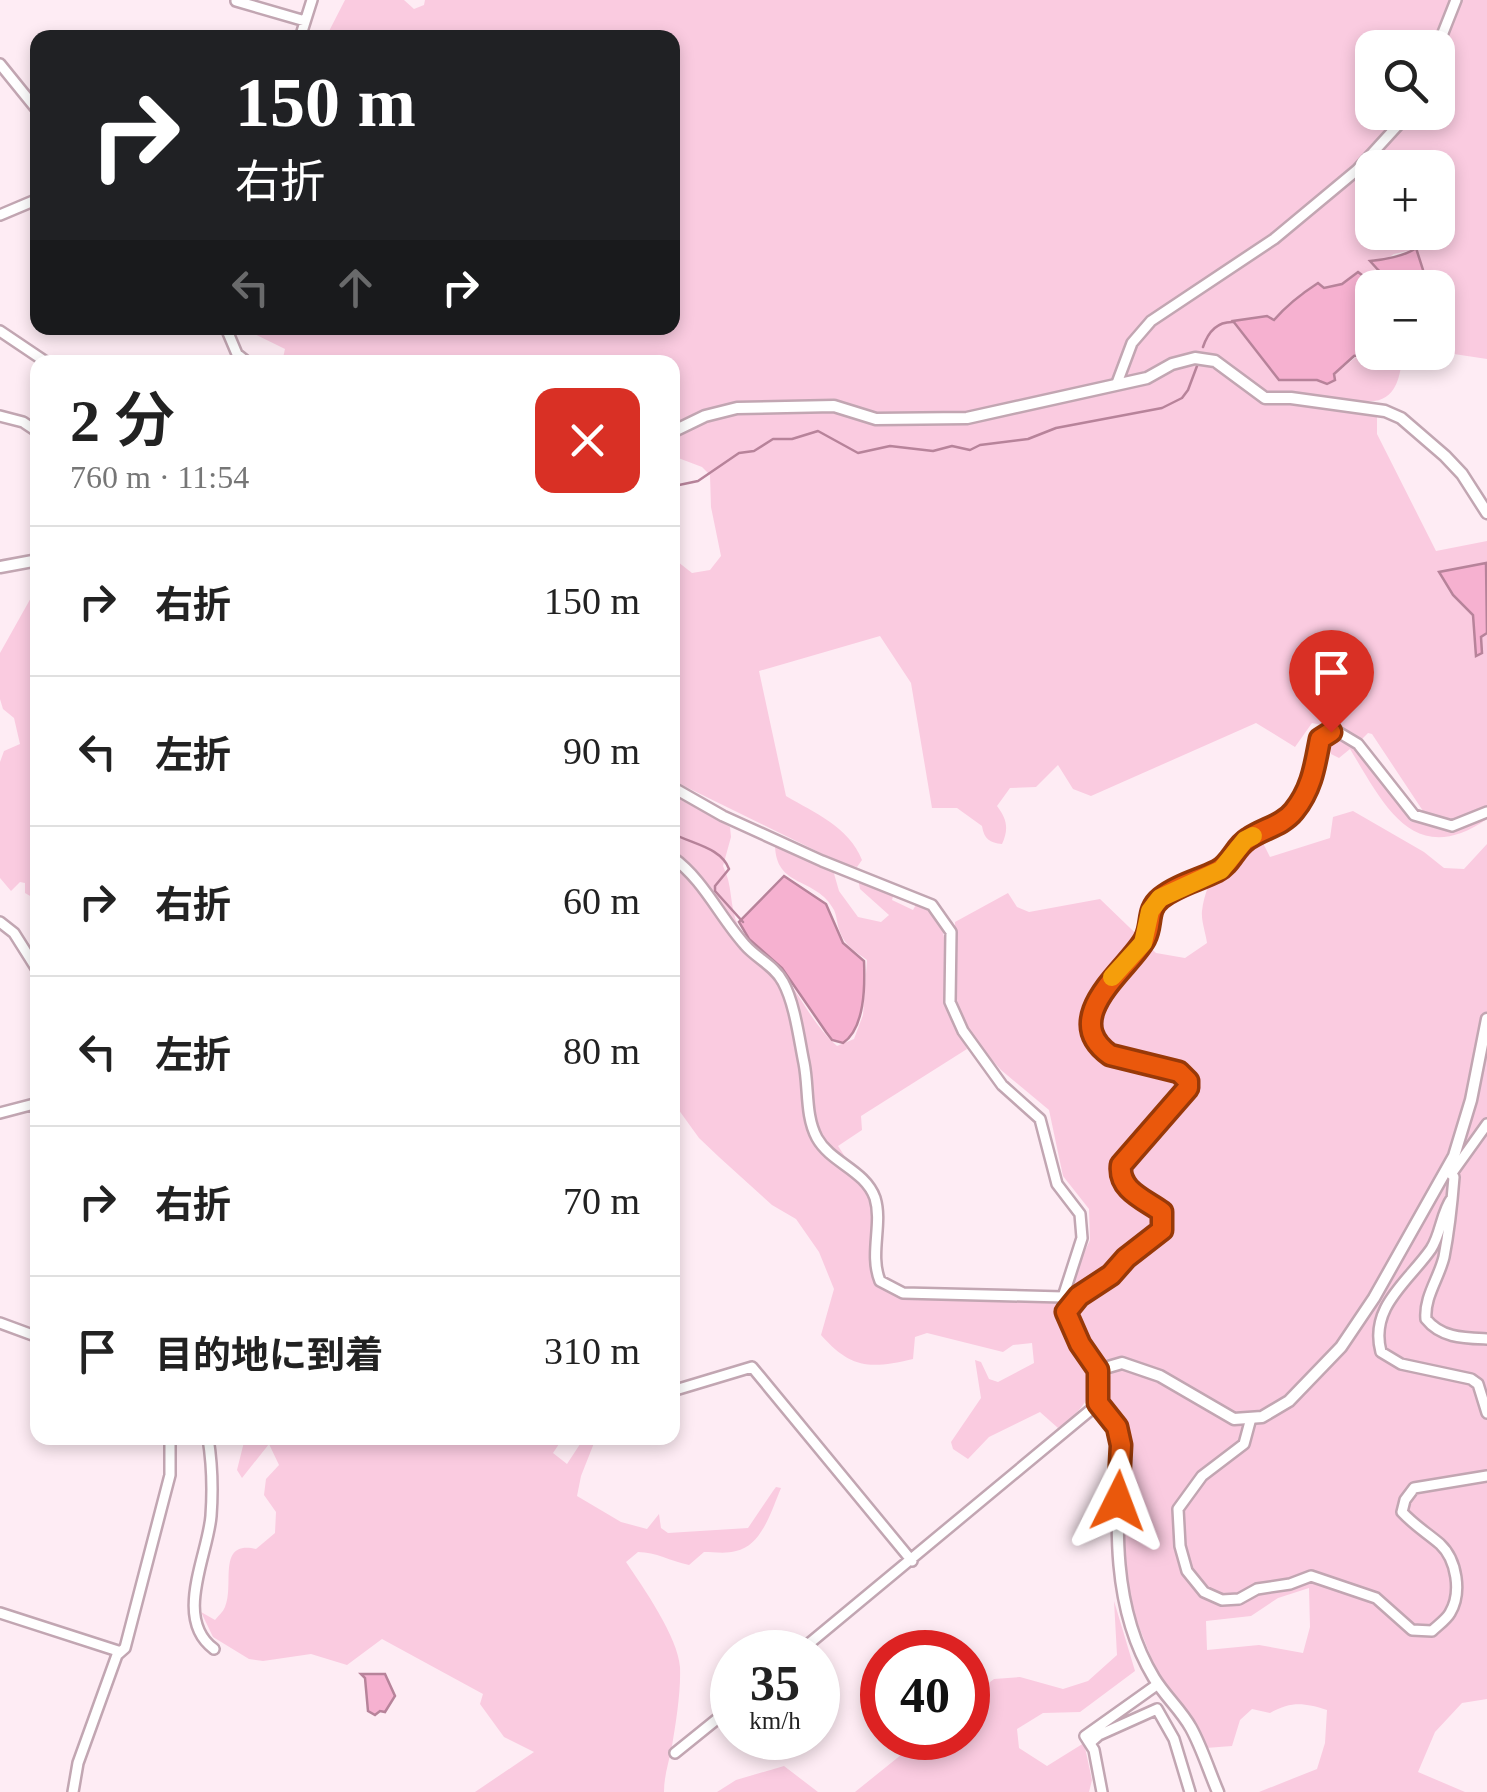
<!DOCTYPE html>
<html lang="ja">
<meta charset="utf-8">
<style>
body{margin:0;font-family:"Times New Roman","Noto Sans JP",serif;background:#f6f6f6;color:#222;height:100vh;display:flex;flex-direction:column;font-size:38px;white-space:nowrap}
*{box-sizing:border-box;margin:0}
p{font-size:32px;color:#767676}
.icon{flex:none;width:55px;height:55px;fill:none;stroke:currentColor;stroke-width:2;stroke-linecap:round;stroke-linejoin:round}
.map{position:relative;flex:1;overflow:hidden}
.panel{position:absolute;left:30px;top:355px;width:650px;height:1090px;display:flex;flex-direction:column;background:#fff;border-radius:20px;box-shadow:0 5px 15px #0003}
.panel>*{flex:none}
.guide{position:absolute;left:30px;top:30px;width:650px;height:305px;border-radius:20px;box-shadow:0 5px 15px #0003;background:#202124;color:#fff;overflow:hidden}
.tools{position:absolute;left:1355px;top:30px;display:grid;gap:20px}
.tools a{display:grid;place-items:center;width:100px;height:100px;border-radius:20px;background:#fff;box-shadow:0 5px 15px #0003;font-size:50px}
.speed{position:absolute;left:710px;top:1630px;display:flex;gap:20px;font-size:50px;font-weight:700;text-align:center}
.speed>*{display:grid;place-content:center;width:130px;height:130px;border-radius:50%;background:#fff;box-shadow:0 5px 15px #0003;line-height:1}
.speed small{font-size:25px;font-weight:400}
.speed .limit{border:15px solid #d22;background:#fff;color:#111}
.pin{position:absolute;display:grid;place-items:center;width:85px;height:85px;color:#fff;margin:-102px -42px;border-radius:50% 50% 50% 0;rotate:-45deg;box-shadow:0 0 10px #0007}
.pin .icon{rotate:45deg}
.me{position:absolute;width:110px;margin:-55px;rotate:3deg;stroke-linejoin:round;filter:drop-shadow(0 0 8px #0008)}
.turn{display:flex;align-items:center;gap:35px;height:210px;padding:0 40px;font-size:45px}
.turn .icon{width:130px;height:130px;stroke-width:2.5}
.turn b{display:block;font-size:70px;line-height:85px}
.lanes{display:flex;align-items:center;height:95px;padding:0 40px;background:#0003;justify-content:center;gap:50px;direction:ltr}
.lanes .off{opacity:.35}
.round{display:grid;place-items:center;flex:none;width:105px;height:105px;border-radius:20px;background:#f6f6f6}
.headline{display:flex;align-items:center;justify-content:space-between;height:170px;padding:0 40px}
h1{font-size:60px;font-weight:600;line-height:75px}
ul{padding:0;list-style:none}
li{display:flex;align-items:center;gap:30px;height:150px;padding:0 40px;border-top:2px solid #e0e0e0}
li div{flex:1}
li b{display:block;font-size:38px}
li em{font-style:normal}
.map>svg:first-child{display:block}
.green{fill:#facbe0;fill-rule:evenodd}
.water{fill:#f6b1d0;stroke:#b7839a;stroke-width:2.5}
.lines{fill:none;stroke-linecap:round;stroke-linejoin:round}
.stream{stroke:#b7839a;stroke-width:2.5}
.minor-casing{stroke:#c2a6b2;stroke-width:14}
.tertiary-casing{stroke:#c2a6b2;stroke-width:15}
.minor{stroke:#fff;stroke-width:9}
.tertiary{stroke:#fff;stroke-width:10}
.route-casing{stroke:#983908;stroke-width:25}
.route{stroke:#ea580c;stroke-width:18}
.slow{stroke:#f59e0b;stroke-width:18}
</style>
<div class="map">
<svg width="1487" height="1792" viewBox="0 0 1487 1792">
<rect width="100%" height="100%" fill="#feecf4"/>
<path class="green" d="M345,0H404L414,9L424,5L425,0H1487V359L1454,354L1438,344V288L1420,287L1429,281L1416,249L1394,254L1381,262L1373,259L1381,274L1405,287H1378L1358,272L1342,284L1301,293C1297,300 1280,314 1273,320L1267,316L1253,319L1279,380H1317L1334,375L1372,344V352L1403,353C1400,378 1396,404 1365,401L1363,411L1377,415V434L1436,551L1487,541V567L1485,563L1444,580L1454,596L1473,615L1477,656L1482,653L1481,637L1487,633V809L1449,822L1425,814L1372,734L1368,733L1362,739L1361,754L1410,821L1451,830L1487,819C1413,870 1383,803 1350,749L1339,758L1331,754L1327,726L1312,723L1295,747L1256,723L1091,796L1073,789L1058,765L1036,787L1010,788L997,806C1007,819 1009,829 1002,844C990,843 984,839 982,826L957,808H932L911,683L880,636L759,671L786,796C815,813 849,827 862,860L857,867L843,864L682,785L673,778V558L692,573L710,570L721,556L711,507L710,475L702,467L673,456L672,362H282L285,349L242,328H672V38L326,37ZM1372,48H1438V112H1372ZM1372,168H1438V232H1372Z
M37,587L38,899L37,900L25,893V883L20,882L11,891L0,878V762L4,751L20,744L14,718L3,709L0,699V653Z
M672,795L730,827L731,837L723,866C733,885 729,905 738,926C745,943 758,947 770,959C797,985 809,1022 837,1046L854,1039L863,1015L867,960C856,952 845,946 840,932C837,925 837,916 834,910C816,876 775,889 775,844L833,870L839,891L858,917L881,922L889,915L860,889L858,879L894,893L892,900L913,910L918,901C960,922 938,967 947,1004C950,1019 960,1035 967,1049L861,1116L862,1130L838,1146L865,1187L874,1207L871,1257L876,1283L908,1298L1056,1303L1091,1377C1093,1400 1076,1415 1058,1428L1040,1412L989,1437L968,1459L953,1449L951,1442L981,1398L975,1360L981,1362L989,1379L998,1382L1034,1363L1032,1343L1013,1345L1003,1352L927,1333L915,1337L913,1359C870,1369 851,1369 821,1335L834,1289L819,1252L796,1219L772,1205L719,1157L699,1138L673,1102Z
M1353,811L1424,852L1444,868L1464,869L1487,844V1699L1462,1703L1435,1732L1418,1772L1465,1792H1259L1317,1769L1325,1743L1327,1710C1304,1703 1292,1701 1270,1713L1252,1709L1240,1720L1232,1746L1206,1748L1193,1720L1160,1680L1130,1604L1122,1566L1126,1440L1105,1387L1113,1370L1104,1358L1097,1361L1074,1320L1068,1298L1072,1279L1090,1240L1089,1209L1063,1176L1049,1110L1001,1070L974,1040L960,1012L956,996L955,922L1008,893L1017,907L1029,912L1100,899L1156,953L1185,958L1207,943C1206,934 1201,921 1202,911C1206,877 1230,846 1253,823L1270,857L1330,838L1333,817ZM1309,1588L1310,1627L1303,1653L1259,1645L1207,1650L1206,1621L1251,1616L1278,1598Z
M245,1438H563L553,1453L567,1464L584,1438H596L581,1476L577,1496L621,1522L647,1529L659,1514L661,1528L668,1533L748,1528L773,1491L776,1487L781,1488C772,1509 762,1546 736,1551C726,1554 714,1552 704,1552L689,1565C670,1561 656,1552 638,1552L626,1562C643,1587 678,1637 680,1667C681,1691 676,1722 672,1746C669,1762 664,1775 664,1792H475L534,1752L504,1737L480,1704L483,1694L382,1639L347,1665L311,1654L263,1661L249,1659L213,1637L201,1612L215,1620C219,1615 223,1612 225,1607C235,1585 216,1540 256,1549L275,1533L276,1512L264,1495L266,1479L279,1465L269,1444L242,1478L237,1470Z
M1114,1601L1135,1671L1080,1712L1043,1713L1017,1729L1019,1748L1047,1766L1084,1743L1092,1780L1089,1792H855L922,1738H968V1699L994,1679L1020,1677L1063,1689L1088,1681L1117,1655Z
M784,1766L818,1792H717L736,1780Z"/>
<path class="water" d="M1416,248L1424,273L1430,275V281C1406,296 1386,280 1370,261C1383,260 1405,256 1416,248Z
M1358,272L1378,287L1372,288V344L1369,353L1354,356L1334,374L1335,380L1327,384L1317,380H1279L1233,321L1267,316L1274,320C1286,306 1301,294 1318,283L1324,288L1342,284Z
M1486,563L1487,633L1481,637L1482,653L1476,656L1473,615L1453,595L1439,572Z
M784,876L826,904L843,943L864,961C865,986 865,1028 843,1043L832,1040L826,1032L782,968L749,939L739,922Z
M361,1674H385L395,1696L385,1712L380,1711L375,1715L368,1711L365,1678Z"/>
<g class="lines">
<path class="stream" d="M1203,347C1208,332 1217,321 1234,322
M672,501L679,485L698,481L739,453L754,451L773,439H792L818,431L858,453L890,446L933,451L952,446L970,450L980,445L1028,439L1056,428L1162,408L1182,398L1188,390L1197,366
M672,833C691,844 721,847 729,869L715,886V891L743,922"/>
<defs>
<path id="minor" d="M236,1L305,21
M300,38L312,0
M1437,48L1456,0
M0,64L38,111
M0,215L38,199
M226,328L237,354L247,362
M0,331L46,362
M1117,383L1132,343L1151,321L1274,239L1357,170L1410,112
M0,416L23,422L38,432
M672,787L723,816L822,861L932,905L951,932L950,1002L963,1031L1002,1085L1040,1119L1057,1184L1080,1214L1082,1238L1063,1297L1080,1344L1098,1370
M672,857C704,880 719,916 745,945C756,958 775,966 783,982C795,1004 799,1039 804,1063C809,1088 805,1116 817,1138C831,1163 865,1170 875,1198C883,1224 869,1254 880,1281L903,1293L1063,1297
M0,922L14,933L38,971
M38,1105V1126
M0,1113L38,1103
M1447,1170L1454,1177C1452,1203 1449,1231 1444,1257C1439,1278 1424,1297 1426,1319C1441,1338 1464,1338 1487,1339
M1452,1173L1487,1124
M1452,1198C1441,1213 1441,1234 1431,1249C1408,1282 1369,1307 1381,1352L1401,1364L1471,1379L1478,1384L1487,1413
M1066,1312L1079,1296L1111,1275L1126,1258L1162,1230L1161,1213C1144,1200 1118,1189 1121,1165L1188,1088V1081L1179,1072L1110,1055L1097,1041L1094,1010L1112,978L1143,943L1150,911L1160,898L1175,889L1221,870L1245,840L1283,822L1309,787L1320,739L1325,733L1338,732L1358,744L1414,815L1452,826L1487,812
M0,1323L38,1337
M672,1391L752,1367L912,1561
M1251,1418L1244,1444L1202,1476L1178,1509L1180,1546L1187,1571L1204,1592L1222,1600L1239,1599L1257,1589L1290,1584L1311,1576L1376,1598L1412,1630L1432,1631C1438,1625 1446,1620 1450,1613C1462,1593 1457,1560 1440,1544C1427,1533 1414,1525 1402,1512L1405,1500L1414,1488L1487,1476
M208,1438C212,1463 213,1489 211,1516C208,1555 173,1619 214,1649
M0,1613L118,1651
M799,1652L1099,1403
M1090,1743L1099,1735L1157,1709L1174,1739L1190,1792
M675,1753L732,1707
M73,1792L78,1763L117,1655L125,1648L170,1475V1438
M1102,1792L1094,1750L1085,1736L1158,1684"/>
<path id="tertiary" d="M672,432L705,416L737,408L834,406L876,419L967,418L1147,378L1172,364L1195,358L1215,361L1265,398H1291L1385,411L1401,418L1445,456L1462,474L1487,513
M0,567L38,560
M1218,1792C1209,1771 1202,1748 1191,1728C1181,1710 1165,1696 1154,1678C1111,1607 1116,1525 1121,1445L1117,1427L1099,1403L1098,1370L1122,1363L1160,1376L1234,1419L1262,1417L1289,1401L1341,1347L1374,1298L1454,1156L1471,1100L1487,1019"/>
</defs>
<use href="#minor" class="minor-casing"/>
<use href="#tertiary" class="tertiary-casing"/>
<use href="#minor" class="minor"/>
<use href="#tertiary" class="tertiary"/>
</g>
<g class="lines">
<defs>
<path id="route" d="M1118,1501L1121,1445L1117,1427L1098,1403V1370L1080,1344L1066,1312L1079,1296L1111,1275L1126,1258L1162,1230V1212C1144,1199 1118,1190 1121,1165L1188,1088V1081L1179,1072L1110,1055C1057,1017 1130,968 1145,939C1153,924 1146,910 1161,898C1177,885 1199,880 1217,871C1231,864 1235,847 1248,839C1264,828 1282,826 1294,811C1312,789 1315,765 1320,739L1331,732"/>
</defs>
<use href="#route" class="route-casing"/>
<use href="#route" class="route"/>
<path class="slow" d="M1112,977L1143,943L1150,911L1160,898L1221,870L1245,840L1253,836"/>
</g>
</svg>
<div class="tools">
<a><svg class="icon" aria-label="search" viewBox="0 0 24 24"><circle cx="10" cy="10" r="6"/><path d="M15 15l6 6"/></svg></a>
<a>+</a>
<a>−</a>
</div>
<div class="speed"><div>35<small>km/h</small></div><div class="limit">40</div></div>
<div class="pin" style="left:1331px;top:732px;background:#d93025"><svg class="icon" aria-label="arrive" viewBox="0 0 24 24"><path d="M6 21V4h12l-3 4 3 4H6"/></svg></div>
<svg class="me" style="left:1118px;top:1501px" viewBox="-20 -20 40 40"><path d="M0-17L14 15 0 8-14 15z" fill="#ea580c" stroke="#fff" stroke-width="4"/></svg>
<div class="guide">
<div class="turn"><svg class="icon" aria-label="right" viewBox="0 0 24 24"><path d="M7 20v-9h11M14 6l5 5-5 5"/></svg><div><b>150 m</b>右折</div></div>
<div class="lanes"><svg class="icon off" aria-label="left" viewBox="0 0 24 24"><path d="M17 20v-9H6M10 6l-5 5 5 5"/></svg><svg class="icon off" aria-label="ahead" viewBox="0 0 24 24"><path d="M12 20V5M6 11l6-6 6 6"/></svg><svg class="icon" aria-label="right" viewBox="0 0 24 24"><path d="M7 20v-9h11M14 6l5 5-5 5"/></svg></div>
</div>
<section class="panel">
<div class="headline"><div><h1>2 分</h1><p>760 m · 11:54</p></div><a class="round" style="background:#d93025;color:#fff"><svg class="icon" aria-label="close" viewBox="0 0 24 24"><path d="M6 6l12 12M18 6L6 18"/></svg></a></div>
<ul>
<li><svg class="icon" aria-label="right" viewBox="0 0 24 24"><path d="M7 20v-9h11M14 6l5 5-5 5"/></svg><div><b>右折</b></div><em>150 m</em></li>
<li><svg class="icon" aria-label="left" viewBox="0 0 24 24"><path d="M17 20v-9H6M10 6l-5 5 5 5"/></svg><div><b>左折</b></div><em>90 m</em></li>
<li><svg class="icon" aria-label="right" viewBox="0 0 24 24"><path d="M7 20v-9h11M14 6l5 5-5 5"/></svg><div><b>右折</b></div><em>60 m</em></li>
<li><svg class="icon" aria-label="left" viewBox="0 0 24 24"><path d="M17 20v-9H6M10 6l-5 5 5 5"/></svg><div><b>左折</b></div><em>80 m</em></li>
<li><svg class="icon" aria-label="right" viewBox="0 0 24 24"><path d="M7 20v-9h11M14 6l5 5-5 5"/></svg><div><b>右折</b></div><em>70 m</em></li>
<li><svg class="icon" aria-label="arrive" viewBox="0 0 24 24"><path d="M6 21V4h12l-3 4 3 4H6"/></svg><div><b>目的地に到着</b></div><em>310 m</em></li>
</ul>
</section>
</div>
